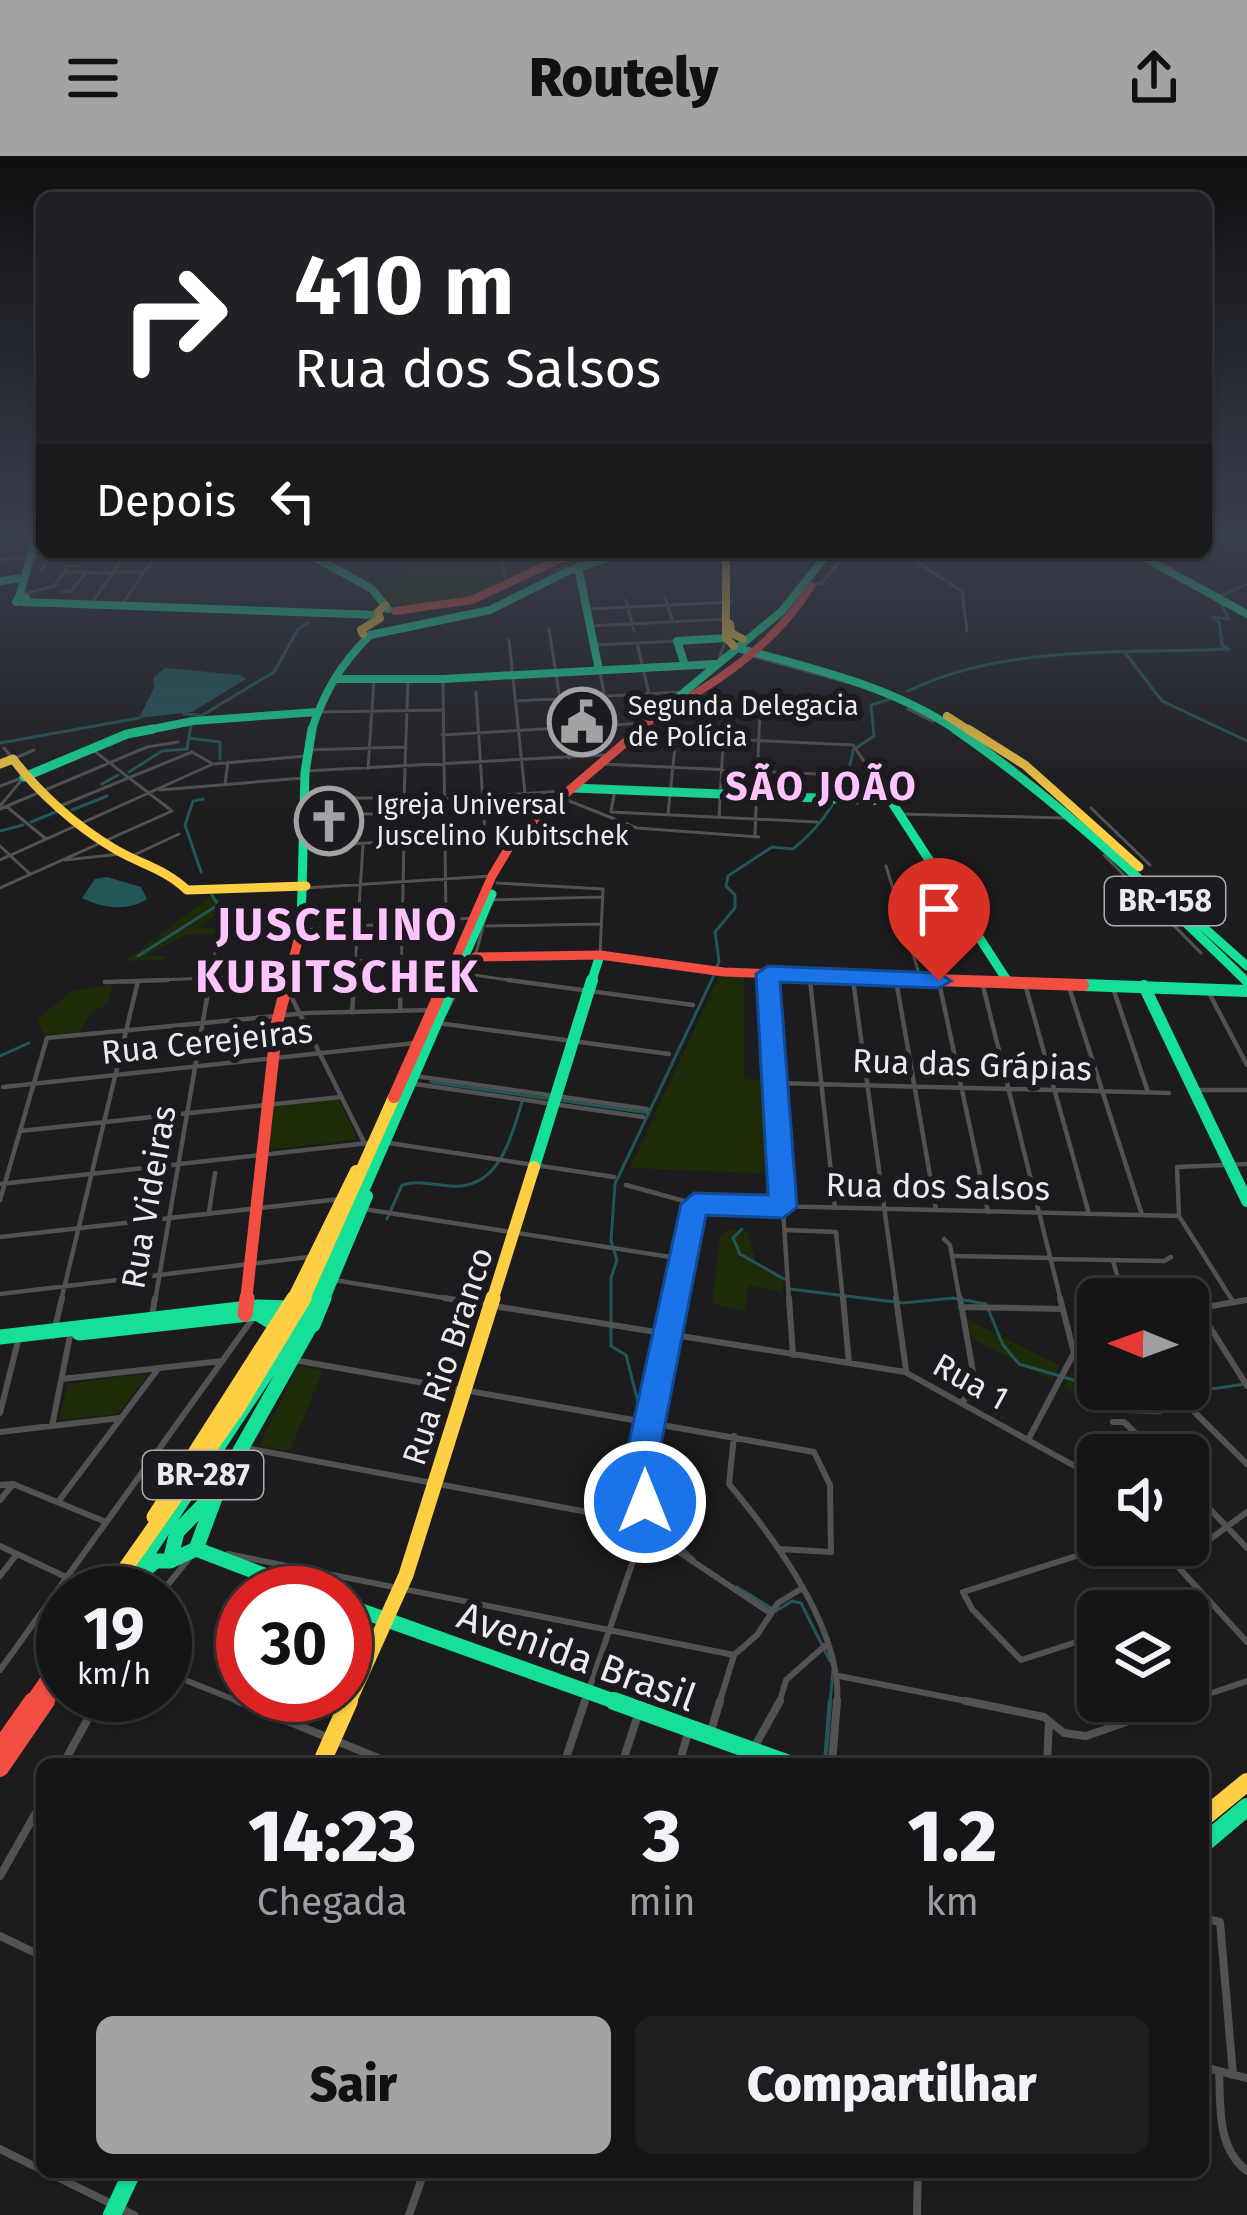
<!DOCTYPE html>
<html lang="pt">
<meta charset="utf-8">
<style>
body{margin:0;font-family:"Fira Sans",sans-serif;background:#1e1d1f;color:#f1f3f6;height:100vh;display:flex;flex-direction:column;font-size:45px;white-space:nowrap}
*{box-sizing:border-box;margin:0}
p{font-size:39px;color:#9d9ea1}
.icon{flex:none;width:66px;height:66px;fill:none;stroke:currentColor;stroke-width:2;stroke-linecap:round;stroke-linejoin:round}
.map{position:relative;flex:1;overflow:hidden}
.drawer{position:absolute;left:36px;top:1602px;width:1173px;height:420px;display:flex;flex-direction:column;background:#151416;border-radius:18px;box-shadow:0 3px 9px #0004,0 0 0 3px #343335}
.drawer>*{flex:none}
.banner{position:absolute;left:36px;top:36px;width:1176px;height:366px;border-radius:18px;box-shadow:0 3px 9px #0004,0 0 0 3px #343335;background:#202124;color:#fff;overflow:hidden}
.needle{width:78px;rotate:271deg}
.tools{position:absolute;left:1077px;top:1122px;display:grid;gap:24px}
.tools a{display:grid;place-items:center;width:132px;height:132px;border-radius:18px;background:#151416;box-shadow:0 3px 9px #0004,0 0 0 3px #343335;font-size:60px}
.speed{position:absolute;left:36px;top:1410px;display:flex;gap:24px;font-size:60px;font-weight:700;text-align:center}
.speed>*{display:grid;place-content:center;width:156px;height:156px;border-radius:50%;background:#151416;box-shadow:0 3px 9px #0004,0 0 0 3px #343335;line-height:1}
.speed small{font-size:30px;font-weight:400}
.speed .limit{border:18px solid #d22;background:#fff;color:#111}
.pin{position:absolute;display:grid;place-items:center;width:102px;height:102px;color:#fff;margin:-123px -51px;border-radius:50% 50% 50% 0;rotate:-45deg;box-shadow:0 0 12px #0007}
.pin .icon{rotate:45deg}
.me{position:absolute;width:132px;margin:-66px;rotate:0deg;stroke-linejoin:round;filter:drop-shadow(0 0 9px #0008)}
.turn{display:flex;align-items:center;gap:42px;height:252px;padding:0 60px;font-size:54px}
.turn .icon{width:156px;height:156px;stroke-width:2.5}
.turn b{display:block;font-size:84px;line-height:102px}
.then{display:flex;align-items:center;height:114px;padding:0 60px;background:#0003;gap:24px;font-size:45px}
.eta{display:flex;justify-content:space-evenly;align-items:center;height:204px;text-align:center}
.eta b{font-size:72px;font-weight:800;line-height:84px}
.primary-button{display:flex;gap:24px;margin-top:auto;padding:24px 60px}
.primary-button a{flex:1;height:138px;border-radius:18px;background:#a3a2a4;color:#111;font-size:48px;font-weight:800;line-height:138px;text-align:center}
.primary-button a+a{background:#1e1d1f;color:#f1f3f6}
header{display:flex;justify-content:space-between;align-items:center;height:156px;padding:0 60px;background:#a3a2a4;color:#111;font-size:54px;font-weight:800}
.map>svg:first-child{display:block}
.green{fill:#1d2b08}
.water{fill:#225658}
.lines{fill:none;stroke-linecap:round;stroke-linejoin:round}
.stream-far1{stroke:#225658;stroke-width:3}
.stream{stroke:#225658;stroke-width:4.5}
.street-far3{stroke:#525253;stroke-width:3}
.street-far2{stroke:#525253;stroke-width:4.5}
.street-far1{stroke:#525253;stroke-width:6}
.street{stroke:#525253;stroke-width:8}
.fast-far4{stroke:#16e098;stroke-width:8}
.fast-far3{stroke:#16e098;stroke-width:9}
.fast-far2{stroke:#16e098;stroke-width:12}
.fast-far1{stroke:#16e098;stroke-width:15}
.fast{stroke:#16e098;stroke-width:18}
.slow-far4{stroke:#ffcf43;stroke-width:8}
.slow-far3{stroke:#ffcf43;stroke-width:9}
.slow-far2{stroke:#ffcf43;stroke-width:12}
.slow-far1{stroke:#ffcf43;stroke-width:15}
.slow{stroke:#ffcf43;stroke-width:18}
.jam-far4{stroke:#f24e42;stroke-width:8}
.jam-far3{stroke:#f24e42;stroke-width:9}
.jam-far2{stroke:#f24e42;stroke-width:12}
.jam-far1{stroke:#f24e42;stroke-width:15}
.jam{stroke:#f24e42;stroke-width:18}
.route{fill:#1a73e8;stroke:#114b97;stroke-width:3}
.labels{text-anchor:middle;stroke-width:12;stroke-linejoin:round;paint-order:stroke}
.far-poi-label{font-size:27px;fill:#ebeaed;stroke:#1c1a1e;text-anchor:start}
.shield{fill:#1c1a1e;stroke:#adacaf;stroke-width:3}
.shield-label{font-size:30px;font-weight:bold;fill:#ebeaed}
.street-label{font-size:33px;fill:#ebeaed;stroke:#1c1a1e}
.far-district-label{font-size:39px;font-weight:bold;letter-spacing:3px;fill:#ffc4fd;stroke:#1c1a1e}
.near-street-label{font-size:39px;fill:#ebeaed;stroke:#1c1a1e}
.district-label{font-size:45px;font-weight:bold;letter-spacing:3px;fill:#ffc4fd;stroke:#1c1a1e}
</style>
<header><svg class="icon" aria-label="menu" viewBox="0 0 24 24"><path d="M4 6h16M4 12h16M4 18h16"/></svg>Routely<svg class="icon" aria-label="share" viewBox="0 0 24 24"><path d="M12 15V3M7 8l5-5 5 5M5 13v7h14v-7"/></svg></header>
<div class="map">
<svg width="1247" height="2059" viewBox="0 0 1247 2059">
<rect width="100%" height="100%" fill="#1c1b1d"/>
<path class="green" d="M409,396L410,403L507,397L513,418L459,445L399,454L381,436L394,434L392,430L378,433L368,426L410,415L407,408L393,404L356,406L345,397Z
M214,738L220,747L214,760L199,771L223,773L219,778L185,779L145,800H167L163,804L125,805Z
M720,818L744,819V923L771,924L776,1018L630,1012Z
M113,828L107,848L89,859L79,877L44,879L37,864L70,836Z
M338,943L357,981L354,984L267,994L272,950Z
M728,1073L747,1076L757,1109L782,1119V1136L748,1129L745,1155L712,1148L720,1081Z
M968,1164L1059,1209L1051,1224L971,1182Z
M298,1210L323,1214L290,1295L259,1290Z
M1071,1216L1115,1239L1164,1234L1180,1251L1116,1257L1064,1231Z
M149,1217L118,1258L59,1264L68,1228Z"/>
<path class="water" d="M165,512L240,519L246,523L192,556L139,562L154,532L153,522Z
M107,721L141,731L147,743C127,756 102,752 82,742L95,723Z"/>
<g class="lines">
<path class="stream-far1" d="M500,397L506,424
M1220,440L1247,428
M1126,498L1162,545L1247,585
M908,535C1005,488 1123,498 1229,493L1222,489L1219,466L1213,461L1229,463L1220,446
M184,558L200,559
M196,563L274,516L298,473L308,467
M189,582L220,586V603
M0,587L139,562
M129,616L162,595L187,593L191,569
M102,628L118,619
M72,654L107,640
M31,666L58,655
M0,675L23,669
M201,716L185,669L193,645L203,643
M138,800L218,749L212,739
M0,900L29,887
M431,926L649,957
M387,1063L402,1029C419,1024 432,1029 450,1030C500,1034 511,981 523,943
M742,1073L733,1082L740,1098L784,1123
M790,1133L903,1147L953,1142L986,1148L1003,1189L1019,1208L1077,1225L1111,1255L1160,1257L1171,1239L1245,1228
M640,1347L631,1330L645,1273L626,1199L611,1190V1122L617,1104L611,1085L615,1028L715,817L719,805L715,776L735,752V739L726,730L728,720L772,691L793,693C823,669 847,634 853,594L874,580L871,549L890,543
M648,1360L694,1403
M737,1431L776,1455L792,1445L801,1447L830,1505
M830,1548L833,1514"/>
<path class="stream" d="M825,1608L830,1545"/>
<path class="street-far3" d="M0,387L35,384
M901,396L962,435L967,475
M32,402L67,396
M411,402L497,396
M0,404L30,401
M510,404L556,399
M76,409L81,399H123
M42,414L50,400
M62,416L111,417
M113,416H143
M811,429L822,427L847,396
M54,430L68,410L80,409
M62,436L71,435L85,418
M20,439L54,430
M665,442L673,466
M626,444L634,475
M91,448L127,396
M121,450L158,396
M587,453L731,446
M591,470L726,463
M549,473L569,602
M509,484L525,637
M637,487L649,538
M594,489L677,485
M755,501L864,531
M719,504L726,482
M600,516L610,569
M443,523L446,764
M476,536L485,679
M515,545L681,536
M676,549L850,554
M913,549L908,553L932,565L940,563
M317,556L442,554
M442,579L646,567
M638,579L853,589L890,644
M4,592L13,603L34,594
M307,594L406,591
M602,608L840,619
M368,613L374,523
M304,615L604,599
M225,628L228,606
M0,630L24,621
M160,634L303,622
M304,642H404L408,523
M562,642L637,672L759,681
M444,643L564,635
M0,650L24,621
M6,650L46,683
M60,650L192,596L213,608
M1091,652L1150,709
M0,653L147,591L178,586
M611,655L615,634
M611,656L817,666
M304,658H421
M668,658L676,581
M899,658L1067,662
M719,661L725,553
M755,678L760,552
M0,690L30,718
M306,691L516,677
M1104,699L1201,797
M132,700L179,678
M0,704L213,608L306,600
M65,704L120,698
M886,710L921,824
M497,727L603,733L600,799
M0,732L172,655L93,594
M305,732L491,720
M489,744L602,741
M487,770L601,768
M301,774L473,762
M295,807L445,802
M768,817L769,827
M467,818L530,827
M809,819L810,827
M853,821L854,827
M105,826L291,819
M210,827L218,780
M354,827L363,689
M401,827L404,684
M461,827L475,801L486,759"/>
<path class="street-far2" d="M508,824L693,849
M768,824L789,1145
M810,824L835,1052
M853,824L897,1145
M896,824L936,1054
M105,826L168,824
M939,826L988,1056
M982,826L1061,1145
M1025,828L1089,1058
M1112,829L1148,936
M1069,831L1142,1059
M1208,835L1247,909
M289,836L364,986
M400,853L401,824
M352,857L354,824
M444,859L463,824
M438,867L669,898
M415,920L647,953
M775,927L1169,937
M415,928L643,961
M3,931L415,887
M1195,934H1247
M20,975L341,941
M389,987L614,1021
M0,1028L368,987
M626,1029L695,1048L1179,1060
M0,1044L47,882L307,857L430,854
M364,1053L683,1103
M209,1056L215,1017
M787,1074L836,1076L843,1145
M0,1081L340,1043
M944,1083L950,1089L960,1145
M955,1100L1051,1102
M1051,1103L1164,1105L1171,1101
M1113,1105L1124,1143
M334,1124L463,1145
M0,1138L309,1101
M1232,1144L1179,1060L1177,1011L1247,1008
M61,1145L138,825
M155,1145L210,824
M675,1145L695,1048"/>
<path class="street-far1" d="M444,1142L905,1216L1098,1323
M789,1142L793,1199
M843,1142L849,1207
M896,1142L906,1214
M960,1142L975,1227L962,1247
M961,1151L1063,1153
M1198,1152L1247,1230
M1188,1154L1247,1144
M151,1165L155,1142
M53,1180L62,1142
M294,1204L814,1296L830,1329L831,1396L780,1393
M62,1223L222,1205
M1171,1233L1247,1308
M0,1257L19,1181
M1113,1266H1124L1158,1299
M52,1270L71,1175
M0,1276L120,1262
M734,1280L729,1328C775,1383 843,1474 837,1548
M1028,1284L1074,1197L1060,1142
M241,1291L646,1367L649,1376L770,1457
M0,1329L13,1328L106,1366
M1188,1330L1247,1392
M0,1344L13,1328
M58,1346L158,1213
M1158,1389L1247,1486
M0,1390L66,1421
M223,1402L228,1398L734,1499
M1176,1408L1247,1356
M0,1420L17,1398
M161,1437L191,1400
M1171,1455L1205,1444
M1098,1479L1021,1504L972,1453L963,1436L1111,1389
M0,1514L256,1158
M165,1516L245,1548
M839,1520L981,1548
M97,1548L102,1539
M584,1548L646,1367L639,1314L675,1142
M719,1548L734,1499L757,1479L778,1447L801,1433
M779,1548L786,1524L828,1487
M1179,1548L1247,1525"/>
<path class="street" d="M238,1545L393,1608
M966,1545L1044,1561L1064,1577L1086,1580L1187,1545
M711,1575L720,1545
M752,1595L780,1545
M63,1608L98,1545
M564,1608L585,1545
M622,1608L638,1559
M679,1608L688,1577
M832,1608L837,1545
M1047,1608L1049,1566
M0,1720L42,1646
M1203,1762L1220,1766L1233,1919
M0,1780L42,1800
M1203,1911L1247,1922
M1219,1915C1221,1950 1216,1991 1247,2015
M0,1993L42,2014
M47,2016L134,2059
M409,2059L424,2016
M917,2059L918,2016"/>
<path class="fast-far4" d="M305,396L372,433L388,453
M1134,396L1247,458
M578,411L599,514
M0,425L24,422
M19,441L26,442L16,446Z
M19,441L37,377
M22,446L379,459
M370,479L490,454L568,415L625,396
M737,492C812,512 895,531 959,576
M685,509L677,485L726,482
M336,523H443L715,508
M665,552L782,455L829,396
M138,576L193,565L317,556
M311,576C324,536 340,509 370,479"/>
<path class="fast-far3" d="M955,573C1062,647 1154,735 1247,826
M24,621L127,578L153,573
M574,632L891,645L1008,826
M1183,753L1247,810
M301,773L305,616L312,573
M453,827L492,738
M591,827L600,799"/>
<path class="fast-far2" d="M1083,829L1247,835
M1144,830L1247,1045
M534,1011L592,824
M315,1145L455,824
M323,1145L367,1040"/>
<path class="fast-far1" d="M313,1169L324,1142
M79,1177L257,1157L275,1168
M0,1181L257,1151L291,1152
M218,1334L196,1393L170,1405L177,1376Z
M218,1334L312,1167
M196,1393L311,1437
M141,1417L156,1405H170
M121,1437L316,1142
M345,1449L622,1548"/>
<path class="fast" d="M614,1545L789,1608
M1203,1688L1247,1651
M112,2059L132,2016"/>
<path class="slow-far4" d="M726,396V482L734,490
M730,468L731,477L743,483
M363,478L361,474L380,462L378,456L385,449
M947,560L972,576"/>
<path class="slow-far3" d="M968,573L1025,609L1139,711
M0,608L13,603C39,637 76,670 113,692C139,708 164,712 187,734L306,730"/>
<path class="slow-far2" d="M292,1145L356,1015
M303,1145L394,941
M492,1145L534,1011"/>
<path class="slow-far1" d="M154,1361L294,1142
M108,1437L237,1253L304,1142
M348,1548L406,1419L493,1142"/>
<path class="slow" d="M321,1608L349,1545
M1203,1662L1247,1626"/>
<path class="jam-far4" d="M395,455L472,444L575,396
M676,549C730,518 777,484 811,430
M637,576L665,552"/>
<path class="jam-far3" d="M475,801L600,799L724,816L1017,827
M287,827L301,773
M445,827L492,720L516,680L641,573"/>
<path class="jam-far2" d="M934,824L1083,829
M394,941L446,824
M246,1145L277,867L288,824"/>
<path class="jam-far1" d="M245,1158L247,1142
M31,1548L63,1502
M44,1548L63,1520"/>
<path class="jam" d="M0,1592L33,1545
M0,1612L46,1545"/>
</g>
<linearGradient id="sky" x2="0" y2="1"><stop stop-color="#0f0f10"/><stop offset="0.57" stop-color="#3a3f4c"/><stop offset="1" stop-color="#3a3f4c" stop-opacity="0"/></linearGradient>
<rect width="1247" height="665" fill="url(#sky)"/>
<path class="route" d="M768,810L939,817L951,825L939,832L780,826L797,1051L783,1062L706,1059L656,1314L662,1346L657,1357L645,1362L633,1357L623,1314L681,1048L694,1037L768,1039L756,818Z"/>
<defs>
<symbol id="civic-ring" viewBox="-11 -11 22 22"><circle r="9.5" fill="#1c1a1e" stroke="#a3a2a4" stroke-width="1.5"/><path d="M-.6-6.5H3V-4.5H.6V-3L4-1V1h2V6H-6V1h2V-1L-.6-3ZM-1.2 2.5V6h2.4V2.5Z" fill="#a3a2a4"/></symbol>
<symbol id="church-ring" viewBox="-11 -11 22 22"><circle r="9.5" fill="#1c1a1e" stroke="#a3a2a4" stroke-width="1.5"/><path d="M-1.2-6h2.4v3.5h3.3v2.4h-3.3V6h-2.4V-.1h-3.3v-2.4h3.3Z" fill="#a3a2a4"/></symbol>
</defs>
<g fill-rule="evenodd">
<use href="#civic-ring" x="544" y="528" width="76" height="76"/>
<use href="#church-ring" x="291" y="627" width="76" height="76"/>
</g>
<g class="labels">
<g class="far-poi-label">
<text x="628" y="559">Segunda Delegacia<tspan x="628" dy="31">de Polícia</tspan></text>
<text x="376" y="658">Igreja Universal<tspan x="376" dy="31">Juscelino Kubitschek</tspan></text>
</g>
<g class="shield">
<rect x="1105" y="721" width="120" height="48" rx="9"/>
<rect x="143" y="1295" width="120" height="48" rx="9"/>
</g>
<g class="shield-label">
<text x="1165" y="755">BR-158</text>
<text x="203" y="1329">BR-287</text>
</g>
<g class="street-label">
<text transform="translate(207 885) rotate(-6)" y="12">Rua Cerejeiras</text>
<text transform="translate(972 908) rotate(2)" y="12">Rua das Grápias</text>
<text transform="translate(938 1030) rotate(1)" y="12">Rua dos Salsos</text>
<text transform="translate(148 1041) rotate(-80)" y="12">Rua Videiras</text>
<text transform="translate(447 1200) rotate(-72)" y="12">Rua Rio Branco</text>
<text transform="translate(971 1225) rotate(29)" y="12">Rua 1</text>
</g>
<g class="far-district-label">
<text x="822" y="644">SÃO JOÃO</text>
</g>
<g class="near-street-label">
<text transform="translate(577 1500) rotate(20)" y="14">Avenida Brasil</text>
</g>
<g class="district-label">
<text x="338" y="784">JUSCELINO<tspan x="338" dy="52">KUBITSCHEK</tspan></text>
</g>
</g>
</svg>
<div class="tools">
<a><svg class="needle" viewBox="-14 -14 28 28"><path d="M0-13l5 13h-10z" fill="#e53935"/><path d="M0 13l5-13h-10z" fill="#9d9ea1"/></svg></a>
<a><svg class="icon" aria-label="sound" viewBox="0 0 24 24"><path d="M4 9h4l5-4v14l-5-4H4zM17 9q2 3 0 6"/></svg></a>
<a><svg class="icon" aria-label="layers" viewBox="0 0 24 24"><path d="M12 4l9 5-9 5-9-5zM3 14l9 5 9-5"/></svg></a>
</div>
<div class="speed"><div>19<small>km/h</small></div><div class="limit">30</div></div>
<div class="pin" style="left:939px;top:825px;background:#d93025"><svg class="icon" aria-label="arrive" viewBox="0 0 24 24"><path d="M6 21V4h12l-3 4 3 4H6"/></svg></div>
<svg class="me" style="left:645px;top:1346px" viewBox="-20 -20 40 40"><circle r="17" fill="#1a73e8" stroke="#fff" stroke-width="3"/><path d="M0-11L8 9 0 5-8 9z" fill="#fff"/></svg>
<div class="banner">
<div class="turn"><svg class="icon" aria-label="right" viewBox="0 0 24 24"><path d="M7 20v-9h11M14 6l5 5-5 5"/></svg><div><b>410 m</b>Rua dos Salsos</div></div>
<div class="then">Depois<svg class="icon" aria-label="left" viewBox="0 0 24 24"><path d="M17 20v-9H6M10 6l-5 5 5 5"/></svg></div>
</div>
<section class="drawer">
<div class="eta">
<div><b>14:23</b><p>Chegada</p></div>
<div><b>3</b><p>min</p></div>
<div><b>1.2</b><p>km</p></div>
</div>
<div class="primary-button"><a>Sair</a><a>Compartilhar</a></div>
</section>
</div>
